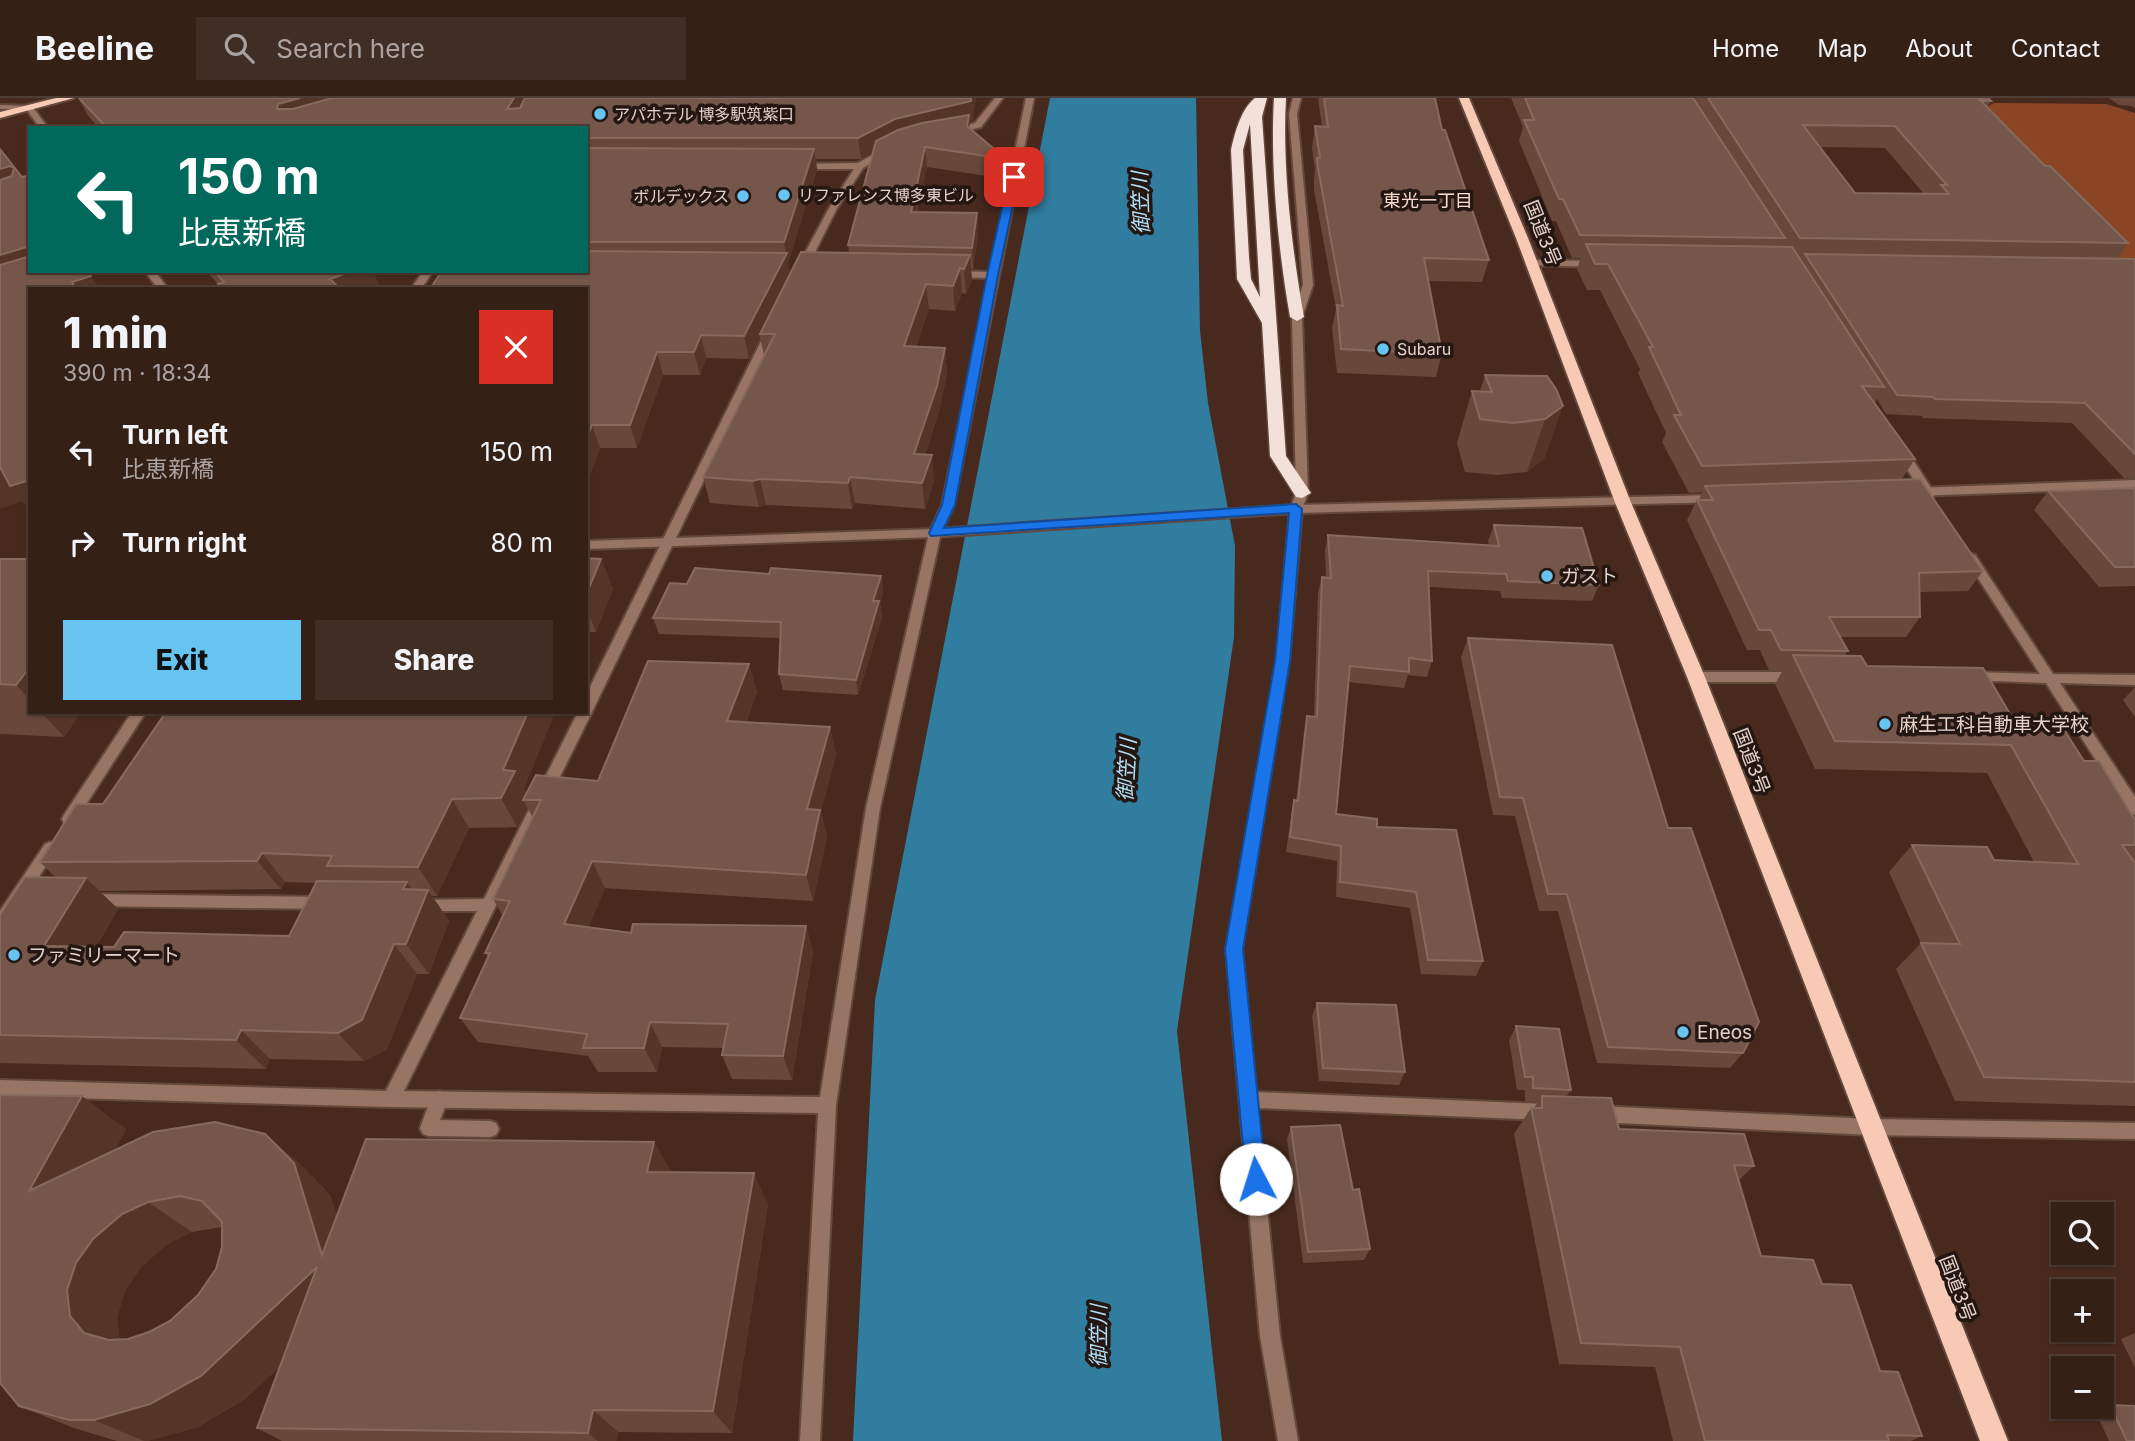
<!DOCTYPE html>
<meta charset="utf-8">
<style>
body{margin:0;font-family:Inter,"Noto Sans JP",sans-serif;background:#402d23;color:#f1f3f6;height:100vh;display:flex;flex-direction:column;font-size:26px;white-space:nowrap}
*{box-sizing:border-box;margin:0}
p{font-size:23px;color:#aaa3a1}
.icon{flex:none;width:38px;height:38px;fill:none;stroke:currentColor;stroke-width:2;stroke-linecap:round;stroke-linejoin:round}
.map{position:relative;flex:1;overflow:hidden}
.drawer{position:absolute;left:28px;top:189px;width:560px;height:427px;display:flex;flex-direction:column;background:#352016;border-radius:0px;box-shadow:0 2px 5px #0004,0 0 0 2px #4f3e35}
.drawer>*{flex:none}
.top-card{position:absolute;left:28px;top:28px;width:560px;height:147px;border-radius:0px;box-shadow:0 2px 5px #0004,0 0 0 2px #4f3e35;background:#00695c;color:#fff;overflow:hidden}
.tools{position:absolute;left:2051px;top:1104px;display:grid;gap:14px}
.tools a{display:grid;place-items:center;width:63px;height:63px;border-radius:0px;background:#352016;box-shadow:0 2px 5px #0004,0 0 0 2px #4f3e35;font-size:35px}
.pin{position:absolute;display:grid;place-items:center;width:60px;height:60px;color:#fff;margin:-30px;border-radius:14px;box-shadow:0 4px 10px #0006}
.me{position:absolute;width:77px;margin:-38px;rotate:355deg;stroke-linejoin:round;filter:drop-shadow(0 0 5px #0008)}
.turn{display:flex;align-items:center;gap:24px;height:147px;padding:0 35px;font-size:32px}
.turn .icon{width:91px;height:91px;stroke-width:2.5}
.turn b{display:block;font-size:49px;line-height:60px}
.round{display:grid;place-items:center;flex:none;width:74px;height:74px;border-radius:0px;background:#402d23}
.summary{display:flex;align-items:center;justify-content:space-between;height:119px;padding:0 35px}
h1{font-size:42px;font-weight:800;line-height:52px}
.primary-button{display:flex;gap:14px;margin-top:auto;padding:14px 35px}
.primary-button a{flex:1;height:80px;border-radius:0px;background:#67c4f0;color:#111;font-size:28px;font-weight:800;line-height:80px;text-align:center}
.primary-button a+a{background:#402d23;color:#f1f3f6}
ul{padding:0;list-style:none}
li{display:flex;align-items:center;gap:21px;height:91px;padding:0 35px}
li div{flex:1}
li b{display:block;font-size:26px}
li em{font-style:normal}
header{display:flex;align-items:center;gap:42px;box-sizing:border-box;height:98px;padding:0 35px;background:#352016;border-bottom:2px solid #4f3e35}
header strong{font-size:33px}
nav{display:flex;gap:38px;margin-inline-start:auto;font-size:24px}
.search{width:490px;height:63px;background:#402d23;display:flex;align-items:center;gap:18px;box-sizing:border-box;padding:0 24px;border-radius:0px;color:#aaa3a1;font-size:26px}
.map>svg:first-child{display:block}
.green{fill:#8a4525}
.water{fill:#307d9f}
.lines{fill:none;stroke-linecap:round;stroke-linejoin:round}
.service-casing{stroke:#63483c;stroke-width:4}
.minor-casing{stroke:#63483c;stroke-width:4}
.tertiary-casing{stroke:#63483c;stroke-width:4}
.trunk-casing{stroke:#63483c;stroke-width:4}
.motorway-casing{stroke:#63483c;stroke-width:3}
.service{fill:#987464;fill-rule:evenodd}
.minor{fill:#987464;fill-rule:evenodd}
.tertiary{fill:#987464;fill-rule:evenodd}
.trunk{fill:#f8cab6;fill-rule:evenodd}
.motorway{fill:#f3e1d9;fill-rule:evenodd}
.wall{fill:#67483b;fill-rule:evenodd}
.shaded-wall{fill:#543628}
.building{fill:#74574a;stroke:#866a5e;stroke-width:2;fill-rule:evenodd}
.route{fill:#1a73e8;stroke:#114b97;stroke-width:2}
.poi-dot{fill:#67c4f0;stroke:#241611;stroke-width:2.5}
.labels{text-anchor:middle;stroke-width:7;stroke-linejoin:round;paint-order:stroke}
.far-poi-label{font-size:16px;fill:#e5d1c9;stroke:#241611;text-anchor:start}
.far-neighbourhood-label{font-size:18px;fill:#fadbce;stroke:#241611}
.street-label{font-size:19px;fill:#e5d1c9;stroke:#241611}
.poi-label{font-size:19px;fill:#e5d1c9;stroke:#241611;text-anchor:start}
.water-label{font-size:21px;font-style:italic;fill:#b2dff7;stroke:#241611}
</style>
<header>
<strong>Beeline</strong>
<div class="search"><svg class="icon" aria-label="search" viewBox="0 0 24 24"><circle cx="10" cy="10" r="6"/><path d="M15 15l6 6"/></svg>Search here</div>
<nav><a>Home</a><a>Map</a><a>About</a><a>Contact</a></nav>
</header>
<div class="map">
<svg width="2135" height="1343" viewBox="0 0 2135 1343">
<rect width="100%" height="100%" fill="#472a1d"/>
<path class="green" d="M1994,5L2106,6L2135,15V162L2116,161L1976,15Z"/>
<path class="water" d="M1050,0H1196L1200,233L1208,305L1235,448L1234,539L1177,933L1222,1343H853L875,902Z"/>
<g class="lines">
<defs>
<path id="service" d="M439,993L445,995L448,1001L440,1022L490,1023L496,1025L499,1031L496,1037L490,1039L429,1038L423,1036L420,1030L433,995Z"/>
<path id="minor" d="M995,0H1003L981,29L950,37V33L975,25Z
M1026,0H1034L954,407L941,435L880,710L836,1007L820,1343H800L818,1015L391,1009L0,998V982L386,993L477,813H420L415,812L412,807L415,802L484,801L578,614H586V597L765,235L770,232L775,235L592,614L404,993L820,999L866,710L929,435L942,407L989,180L952,179L947,176L952,173L990,174Z
M1293,0H1301L1297,16L1313,187L1302,219L1308,395L1302,411L1289,563L1242,851L1256,994L1546,1006L1552,1008L1555,1014L1552,1020L1546,1022L1257,1010L1280,1238L1298,1343H1278L1260,1238L1226,851L1277,563L1290,411L1296,395L1292,219L1303,187L1289,16Z
M886,49L893,51L863,70L836,112L807,170L799,172L797,170L828,112L854,71H798L795,70V66L858,65Z
M1531,162L1598,163L1603,166L1598,169L1528,167L1526,165Z
M1900,348L1906,351L1935,396L1933,399H1925L1923,396L1894,351Z
M1971,456L1975,457L2053,576L2135,577V587L2060,585L2135,699V717L2130,715L2046,585L1967,582L1965,579L1967,576L1972,574L2040,576L1965,460Z
M1696,574H1798L1805,579L1798,584H1696L1689,579Z
M91,796L323,799L328,801L331,805L328,809L323,811L91,808L86,806L83,802L86,798Z
M1598,1008L1870,1021L2135,1025V1041L1870,1037L1598,1024L1592,1022L1589,1016L1592,1010Z"/>
<path id="tertiary" d="M0,7L32,8L48,30H40L27,12L0,11Z
M145,173H155L168,191H158Z
M423,173H433L421,191H411Z
M2135,382V390L1913,398L1907,394L1913,390Z
M1717,397L1721,398V404L1296,415L935,439L586,451V443L935,431L1296,407Z
M132,614H146L74,725H64L62,721L64,717Z
M50,744L55,746L57,750L55,754L5,831L0,833V813L45,746Z"/>
<path id="trunk" d="M56,0H74L0,20V14Z
M1459,0H1469L1528,140L1630,402L1705,579L2008,1343H1980L1687,579L1614,402L1516,140Z"/>
<path id="motorway" d="M1255,0H1267L1262,19L1286,358L1311,395L1302,400L1296,399L1270,358L1262,225L1237,181L1231,52C1235,34 1241,11 1255,0ZM1250,26L1260,199L1251,181L1249,159L1243,52Z
M1274,0H1286C1282,68 1292,152 1304,219L1297,223L1290,219C1278,151 1270,68 1274,0Z"/>
</defs>
<use href="#service" class="service-casing"/>
<use href="#minor" class="minor-casing"/>
<use href="#tertiary" class="tertiary-casing"/>
<use href="#trunk" class="trunk-casing"/>
<use href="#motorway" class="motorway-casing"/>
<use href="#service" class="service"/>
<use href="#minor" class="minor"/>
<use href="#tertiary" class="tertiary"/>
<use href="#trunk" class="trunk"/>
<use href="#motorway" class="motorway"/>
</g>
<path class="wall" d="M78,0H978H976L972,24H969V30L1006,61L1007,81L927,69L917,115H977L978,136L973,171H971L972,182L966,196L962,195L955,213L929,211L916,249L945,250L947,275L939,314L925,357L934,383L925,411L855,405L852,411L766,407L759,409L710,405L703,379L764,257L760,239L749,261L706,260L700,277H663L637,350H600L586,387V30H99L89,19ZM873,55L848,147L849,155L790,175L788,165L817,72L816,61H861Z
M1318,0H1435L1442,32L1489,162L1482,184L1428,183L1442,256L1436,279L1337,275L1332,230L1336,211L1314,92V82L1315,72L1312,50L1315,28L1322,29Z
M1511,0H1988L1991,3L1987,10L2045,68L2128,145L2117,161H2135V380H2124L2072,325L1923,320L1922,318L1886,316L1877,301L1875,305L1915,361L1902,381L1983,473L1968,493L1919,494L1920,519L1906,539H1840L1848,553L1844,558L1867,568L2016,626L2084,663L2135,722V762L2134,763L2135,765V1008L1955,1003L1896,871L1921,845L1889,774L1912,747L1994,762L2034,764L1987,675L1815,671L1775,586L1783,572H1769L1760,552H1747L1687,422L1697,402H1699L1702,394L1689,395L1662,344L1666,335L1638,275L1640,271L1600,192H1587L1577,171L1581,160H1572L1556,123H1552L1519,43L1523,29ZM1820,49L1885,50L1924,96L1855,95Z
M2109,0H2135V10L2131,8L2119,7Z
M206,173H373L380,190L377,191H220L218,186Z
M1485,277L1547,278L1545,360L1527,374L1497,377L1465,374L1457,345L1472,293H1480Z
M2135,390V488L2099,489L2034,412L2048,393Z
M1494,427L1599,487L1592,503L1502,500L1500,493L1429,489L1432,563L1427,579L1408,577L1404,590L1348,584L1336,716L1377,729L1483,863L1476,878L1421,876L1410,810L1336,799L1337,763L1286,754L1291,718L1294,702L1296,703L1304,634L1307,618L1314,619L1318,495L1322,479L1326,480L1325,453L1328,437L1489,447L1488,443Z
M586,460L601,461L613,491L596,534H586Z
M0,461H30V614H81L64,639L0,636Z
M769,476L881,478L883,494L880,505L882,519L858,597L783,592L779,576L781,540L659,536L653,520L687,486Z
M1468,540L1668,730L1743,955L1730,970L1597,965L1558,813H1539L1515,718L1493,717L1461,559Z
M749,566L757,594L746,624L830,629L836,657L821,713L827,739L813,803L605,790L588,830L631,835L806,828L813,854L792,982L732,981L722,957L723,950L662,949L657,974H598L588,958L478,944L460,920L488,860L485,855L503,818L493,801L533,720L527,709L517,729L469,730L437,798H432L449,823L429,876H417L387,951L364,963L270,961L266,971L0,965V817L55,779L40,764L555,614L524,690L527,696L598,683ZM285,784L315,785L289,838L114,849H96L118,811L99,793L281,791Z
M2135,589V619L2123,602Z
M1317,905L1405,974L1399,987L1319,983L1312,918Z
M1516,928L1571,992L1566,999L1619,1031L1754,1068L1738,1083L1761,1158L1822,1186L1922,1338L1911,1343H1673L1655,1269L1559,1266L1514,1036L1531,1010H1534L1538,1004L1525,1003V992H1517L1509,942Z
M0,997L126,1031L115,1052L265,1036L302,1068L330,1097L337,1118L654,1044L671,1074L768,1106L732,1335L618,1334L616,1343H282L257,1330L280,1268L245,1301L198,1329L147,1343H117L74,1330L19,1308ZM222,1129V1149L216,1171L198,1197L170,1223L149,1234L128,1241L119,1242L117,1219L125,1193L140,1170L167,1146L192,1134Z
M1291,1029L1353,1092L1370,1151L1364,1162L1303,1165L1287,1041Z
M2135,1235V1270L2121,1241Z
M2110,1307L2135,1343H2109L2095,1313Z"/>
<path class="shaded-wall" d="M300,0H380L287,27L277,11L278,6Z
M514,0H532L516,30L507,11Z
M971,0H976L972,24H969L970,37L897,43L861,61L858,40L895,21Z
M925,49L927,69L913,135L911,114Z
M814,51L817,72L788,165L791,178L760,236V239L749,261L744,238L786,157L784,144Z
M10,68L29,97L0,107V71Z
M977,115L978,136L973,171L972,150Z
M30,148V173L0,194V157Z
M970,157L972,182L966,196L964,171Z
M960,170L962,195L955,213L953,188Z
M352,173H373L380,190L377,191H334L330,181Z
M91,178L99,191H76L72,184Z
M926,186L929,211L907,274L904,248Z
M701,237L706,260L700,277L694,254Z
M945,250L947,275L939,314L917,382L914,356Z
M657,254L663,277L637,350L630,327Z
M1563,308L1545,360L1527,374L1545,321Z
M592,327L600,350L586,387V342Z
M932,357L934,383L925,411L922,385Z
M0,369L30,381V413L22,403L0,411Z
M850,379L855,405L852,411L848,385Z
M760,381L766,407L759,409L753,383Z
M601,461L613,491L596,534L586,509V497Z
M881,478L883,494L880,505L882,519L858,597L856,582L873,503Z
M749,566L757,594L735,651L727,623Z
M30,569V602L16,587Z
M41,614H81L64,639Z
M528,614H555L524,690L530,702H523L527,709L517,729L501,700L503,672Z
M830,629L836,657L821,713L827,739L813,803L806,777L807,711Z
M452,701L469,730L437,798L418,769Z
M262,755L285,784L281,791L257,763Z
M592,763L605,790L579,852L564,826Z
M86,780L118,811L79,878L44,848Z
M407,784L423,806L428,792L449,823L429,876L406,846L403,791Z
M806,828L813,854L792,982L783,958Z
M394,846L417,876L387,951L364,963L338,935Z
M650,924L662,949L657,974L644,950Z
M241,932L270,961L266,971L236,942Z
M82,998L126,1031L78,1123L29,1093Z
M265,1036L302,1068L330,1097L359,1185L322,1157Z
M654,1044L673,1076L647,1074Z
M754,1075L768,1106L732,1335L713,1313Z
M148,1104L192,1134L167,1146L140,1170L125,1193L117,1219L120,1244L134,1261L84,1235L70,1218L67,1192L76,1165L93,1141L122,1116Z
M317,1169L354,1196L245,1301L198,1329L147,1343H144L94,1322Z
M593,1312L618,1334L616,1343H598L588,1335Z"/>
<path class="building" d="M79,0H300L278,6L277,11H293L332,0H514L507,11L520,10L525,0H971V3L895,21L858,40H586V30H107Z
M1324,0H1435L1442,32H1445L1489,162L1424,160L1442,256L1341,251L1337,207L1343,208L1318,70L1317,60H1320L1315,28L1328,29Z
M1525,0H1693L1785,140L1580,137L1563,101H1559L1524,22H1534Z
M1708,0H1988L1991,3L1980,2L2045,68H2050L2128,145L1800,140ZM1803,27L1895,28L1947,87H1941L1949,96L1855,95Z
M969,17L967,28L1006,61L925,49L911,114L977,115L972,150L848,147L876,43L898,32L922,25Z
M586,50L814,51L784,144H586Z
M0,51L22,79L26,78L30,82V148L0,157V82L12,78L14,70L10,68L0,71Z
M1586,146L1792,149L1884,289L1862,288L1915,361L1702,368L1674,317H1681L1649,249H1653L1608,166H1595Z
M586,153L787,155L744,238L701,237L694,254H657L630,327H592L586,342V191H430L442,173H586Z
M801,154L970,157L964,171L960,170L953,188L926,186L904,248L945,250L937,288L914,356L932,357L922,385L850,379L848,385L760,381L753,383L703,379L775,236H760Z
M1805,156L2135,161V356L2085,305L1935,301L1933,299L1897,297Z
M30,158V173H88L91,178L72,184L76,191H30V382L10,388L0,369V167Z
M214,173H352L330,181L340,191H222L218,186L224,184Z
M1485,277L1547,278L1556,291L1563,308L1545,321L1513,325L1480,321L1472,293L1492,294Z
M1920,381L1983,473L1919,475L1920,519H1829L1848,553L1781,552L1771,532H1759L1697,402H1713L1705,388Z
M2135,390V469H2115L2048,393Z
M1494,427L1582,430L1599,487L1508,483L1506,476L1428,473L1432,563L1409,560V574L1350,568L1336,716L1377,721V729L1456,732L1483,863L1428,862L1416,794L1340,784L1341,748L1290,739L1294,702L1298,703L1307,618L1317,619L1322,479L1331,480L1328,437L1499,448Z
M586,460L601,461L586,497Z
M0,461H30V569L16,587L0,586Z
M695,470L769,476L771,470L881,478L873,503H879L856,582L779,576L781,524L653,520L670,485L687,486Z
M1468,540L1612,547L1668,730H1691L1759,924L1743,955L1608,949L1567,796H1548L1523,700L1500,699Z
M1793,557L1861,558L1867,568L1983,570L2016,626L2061,627L2084,663H2099L2135,722V747H2122L2135,765V984L1984,979L1921,845L1960,846L1912,747L1987,749L1994,762L2078,766L2011,647L1835,643Z
M648,563L749,566L727,623L830,629L807,711L820,712L806,777L592,763L564,826L631,835L633,826L806,828L783,958L722,957L728,926L650,924L644,950H583L587,936L460,920L490,855H485L510,803L493,801L541,702H523L536,677L598,683Z
M166,614H528L503,672L515,673L501,700L452,701L418,769L327,768L332,758L262,755L257,763L40,764L76,706H103Z
M25,779L86,780L44,848L114,849L124,834L289,838L317,783L407,784L403,791L428,792L406,846H394L362,922L338,935L241,932L236,942L0,937V817Z
M1317,905L1396,907L1405,974L1323,970Z
M1516,928L1559,931L1571,992L1533,990V979H1525Z
M0,997L82,998L29,1093L153,1034L215,1024L265,1036L294,1065L322,1157L366,1041L654,1044L647,1074L754,1075L713,1313L593,1312L588,1335L257,1330L317,1169L201,1278L150,1306L94,1322H69L19,1308L0,1285ZM180,1098L202,1103L222,1124V1149L216,1171L198,1197L170,1223L149,1234L128,1241L109,1242L84,1235L70,1218L67,1192L76,1165L93,1141L122,1116L148,1104Z
M1542,998L1611,1000L1619,1031L1744,1036L1754,1068L1734,1067L1761,1158L1813,1162L1822,1186L1851,1187L1880,1273L1898,1274L1922,1338L1887,1337L1889,1343H1705L1680,1249L1581,1245L1531,1010H1542Z
M1340,1027L1353,1092L1359,1091L1370,1151L1308,1154L1291,1029Z
M2110,1307L2135,1308V1343H2127Z"/>
<path class="route" d="M1014,76L1019,79L998,177L955,407L944,430L1296,406L1302,411L1290,563L1243,851L1266,1081L1263,1088L1256,1091L1249,1088L1246,1081L1225,851L1275,563L1289,415L931,438L929,435L942,407L987,177L1009,79Z"/>
<g class="poi-dot">
<circle cx="600" cy="16" r="7"/>
<circle cx="784" cy="97" r="7"/>
<circle cx="743" cy="98" r="7"/>
<circle cx="1383" cy="251" r="7"/>
<circle cx="1547" cy="478" r="7"/>
<circle cx="1885" cy="626" r="7"/>
<circle cx="14" cy="857" r="7"/>
<circle cx="1683" cy="934" r="7"/>
</g>
<g class="labels">
<g class="far-poi-label">
<text x="614" y="22">アパホテル 博多駅筑紫口</text>
<text x="798" y="103">リファレンス博多東ビル</text>
<text x="729" y="104" text-anchor="end">ボルデックス</text>
<text x="1397" y="257">Subaru</text>
</g>
<g class="far-neighbourhood-label">
<text x="1428" y="109">東光一丁目</text>
</g>
<g class="street-label">
<text transform="translate(1543 135) rotate(68)" y="7">国道3号</text>
<text transform="translate(1752 663) rotate(69)" y="7">国道3号</text>
<text transform="translate(1958 1190) rotate(69)" y="7">国道3号</text>
</g>
<g class="poi-label">
<text x="1561" y="485">ガスト</text>
<text x="1899" y="633">麻生工科自動車大学校</text>
<text x="28" y="864">ファミリーマート</text>
<text x="1697" y="941">Eneos</text>
</g>
<g class="water-label">
<text transform="translate(1141 105) rotate(-92)" y="7">御笠川</text>
<text transform="translate(1127 672) rotate(-87)" y="7">御笠川</text>
<text transform="translate(1099 1238) rotate(-90)" y="7">御笠川</text>
</g>
</g>
</svg>
<div class="tools">
<a><svg class="icon" aria-label="search" viewBox="0 0 24 24"><circle cx="10" cy="10" r="6"/><path d="M15 15l6 6"/></svg></a>
<a>+</a>
<a>−</a>
</div>
<div class="pin" style="left:1014px;top:79px;background:#d93025"><svg class="icon" aria-label="arrive" viewBox="0 0 24 24"><path d="M6 21V4h12l-3 4 3 4H6"/></svg></div>
<svg class="me" style="left:1256px;top:1081px" viewBox="-20 -20 40 40"><circle r="19" fill="#fff"/><path d="M0-13L10 11 0 6-10 11z" fill="#1a73e8"/></svg>
<div class="top-card">
<div class="turn"><svg class="icon" aria-label="left" viewBox="0 0 24 24"><path d="M17 20v-9H6M10 6l-5 5 5 5"/></svg><div><b>150 m</b>比恵新橋</div></div>
</div>
<section class="drawer">
<div class="summary"><div><h1>1 min</h1><p>390 m · 18:34</p></div><a class="round" style="background:#d93025;color:#fff"><svg class="icon" aria-label="close" viewBox="0 0 24 24"><path d="M6 6l12 12M18 6L6 18"/></svg></a></div>
<ul>
<li><svg class="icon" aria-label="left" viewBox="0 0 24 24"><path d="M17 20v-9H6M10 6l-5 5 5 5"/></svg><div><b>Turn left</b><p>比恵新橋</p></div><em>150 m</em></li>
<li><svg class="icon" aria-label="right" viewBox="0 0 24 24"><path d="M7 20v-9h11M14 6l5 5-5 5"/></svg><div><b>Turn right</b></div><em>80 m</em></li>
</ul>
<div class="primary-button"><a>Exit</a><a>Share</a></div>
</section>
</div>
